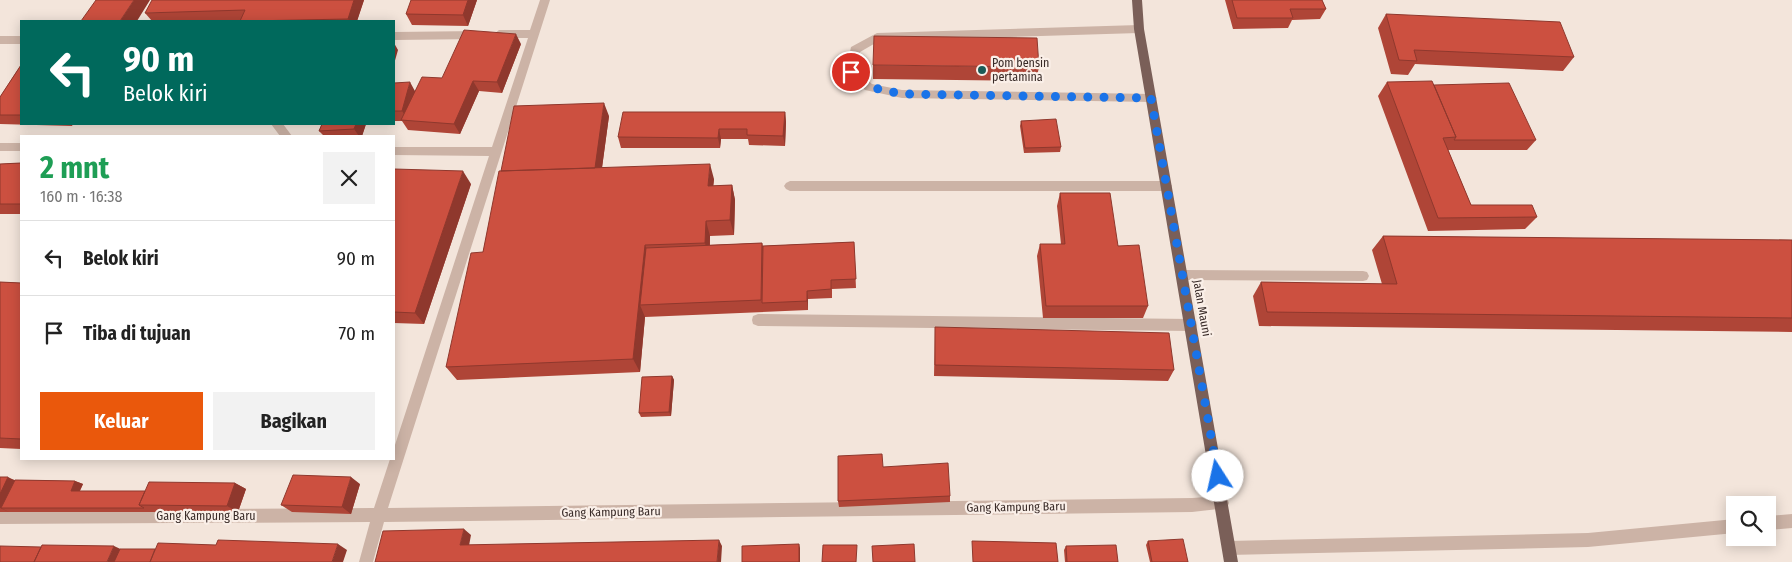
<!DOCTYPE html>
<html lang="id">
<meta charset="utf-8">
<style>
body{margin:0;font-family:"Fira Sans Condensed",sans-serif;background:#f2f2f2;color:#222;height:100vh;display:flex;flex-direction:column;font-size:19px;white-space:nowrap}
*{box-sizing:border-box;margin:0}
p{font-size:16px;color:#767676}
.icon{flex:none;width:28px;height:28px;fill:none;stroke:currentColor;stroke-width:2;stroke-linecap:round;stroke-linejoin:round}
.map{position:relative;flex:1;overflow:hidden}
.sheet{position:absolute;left:20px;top:135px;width:375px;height:325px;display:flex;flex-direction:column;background:#fff;border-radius:0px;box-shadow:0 2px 12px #0003}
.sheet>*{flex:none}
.guide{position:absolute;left:20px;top:20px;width:375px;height:105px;border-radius:0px;box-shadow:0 2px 12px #0003;background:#00695c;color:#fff;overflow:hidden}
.buttons{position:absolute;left:1726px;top:496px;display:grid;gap:10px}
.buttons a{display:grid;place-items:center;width:50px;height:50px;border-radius:0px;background:#fff;box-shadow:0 2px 12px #0003;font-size:25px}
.pin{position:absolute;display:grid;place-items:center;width:42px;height:42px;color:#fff;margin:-21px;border:2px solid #fff;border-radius:50%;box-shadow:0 1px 5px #0007}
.me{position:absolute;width:55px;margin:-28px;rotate:350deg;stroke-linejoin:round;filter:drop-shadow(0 0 4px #0008)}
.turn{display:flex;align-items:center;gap:18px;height:105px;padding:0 20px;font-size:22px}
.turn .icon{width:65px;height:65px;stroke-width:2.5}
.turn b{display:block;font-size:35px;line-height:42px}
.round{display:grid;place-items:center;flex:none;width:52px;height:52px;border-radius:0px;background:#f2f2f2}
.overview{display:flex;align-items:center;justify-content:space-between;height:85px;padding:0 20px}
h1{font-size:30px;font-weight:700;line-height:38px;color:#1e9e55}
.action{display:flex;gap:10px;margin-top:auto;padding:10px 20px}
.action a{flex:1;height:58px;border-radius:0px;background:#ea580c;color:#fff;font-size:20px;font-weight:700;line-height:58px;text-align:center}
.action a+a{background:#f2f2f2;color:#222}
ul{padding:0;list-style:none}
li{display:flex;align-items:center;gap:15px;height:75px;padding:0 20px;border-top:1px solid #e0e0e0}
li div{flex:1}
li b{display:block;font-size:19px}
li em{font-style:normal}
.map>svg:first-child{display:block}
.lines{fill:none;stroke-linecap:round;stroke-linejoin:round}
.minor{fill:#ccb3a6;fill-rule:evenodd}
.major{fill:#7a5f58;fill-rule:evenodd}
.wall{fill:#af4537}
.shaded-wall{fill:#8f382d}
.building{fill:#cc5040;stroke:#8f382d}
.route{stroke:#1a73e8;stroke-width:9;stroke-dasharray:0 16.2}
.poi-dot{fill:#1b5b57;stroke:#faefe8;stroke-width:2}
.labels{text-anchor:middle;stroke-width:4.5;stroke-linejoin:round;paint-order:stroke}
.poi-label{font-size:12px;fill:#382a27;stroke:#faefe8;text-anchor:start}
.street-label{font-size:12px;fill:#382a27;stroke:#faefe8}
</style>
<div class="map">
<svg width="1792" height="562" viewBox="0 0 1792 562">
<rect width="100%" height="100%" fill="#f3e5db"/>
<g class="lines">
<path class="minor" d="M540,0H550L388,508L1192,498L1222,496L1227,498L1229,503L1227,508L1192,512L384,522L373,562H359L370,522L0,524V510L374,508L390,459H394V448L489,156L394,155V147H492L528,38H499L494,34L499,30H530Z
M1139,25L1144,29L1139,33L879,41L860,52L857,71L872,84L902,90L1151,94L1157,98L1151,102L902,98L865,90L846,72L851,47L877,33Z
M479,31L484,35L479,39L394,40V32Z
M0,36H21V44H0Z
M271,124H283L292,136H280Z
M0,143H21V151H0Z
M790,181H1166L1170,183L1172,186L1170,189L1166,191H790L786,189L784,186L786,183Z
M1183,270L1363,271L1367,272L1369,276L1367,280L1363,281L1183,280L1179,279L1177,275L1179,271Z
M758,314L1191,319L1196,321L1197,325L1196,329L1191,331L758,326L753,324L752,320L753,316Z
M1792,514V528L1768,530V516Z
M1735,519V533L1588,547L1229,555L1224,553L1222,548L1224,543L1229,541L1588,533Z"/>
<path class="major" d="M1132,0H1142L1144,29L1238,562H1224L1134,29Z"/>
</g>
<path class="wall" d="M364,0L357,21H152L145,13Z
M477,0L468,26L412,25L406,14Z
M1225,0H1322L1326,9L1320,19L1292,20L1288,28L1233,29Z
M1386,14L1574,57L1563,71L1415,64L1408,75L1391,74L1378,28Z
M521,44L502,93L479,91L460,134L408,130L402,121H394V83L415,91Z
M21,65V124H73L72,126L0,124V97Z
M873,65L1039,67L1036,81L873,79Z
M1387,82L1434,85L1536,140L1527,150H1448L1471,205L1537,217L1525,229L1428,231L1378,96Z
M785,112L786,122L785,146L749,145L748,139H721L720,148H621L618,137Z
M609,116L602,167L714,179L713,186L732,185L735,200L734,235L710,236V245L762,243L763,246L854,242L856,288L832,289V298L808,299V310L645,317L640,372L457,380L446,367L483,252L501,171Z
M1021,121L1061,147L1060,152L1024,153L1020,126Z
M322,124H366L362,136H324L319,131Z
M21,163V214H0V164Z
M394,169L471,184L424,324L394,323Z
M1060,193L1118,246L1148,306L1143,318H1043L1037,256L1040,244H1061L1057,206Z
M1383,236L1792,240V332L1259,326L1253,296L1261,282L1382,284L1372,250Z
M0,282L21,283V449L0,448Z
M935,327L1174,370L1168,381L934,376Z
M672,376L674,380L671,416L641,417L639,413Z
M883,467L950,496V502L839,507L838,501Z
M0,477L15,480L75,481L83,484L80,491H145L235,483L246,489L238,512H0Z
M360,484L351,514L292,512L281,505Z
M1148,541L1188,562H1150L1146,545Z
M1066,546L1118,562H1065L1064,550Z"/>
<path class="shaded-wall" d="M134,0H150L137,21H120Z
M354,0H364L357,21H349L348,19Z
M468,0H477L468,26L463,15Z
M516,34L521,44L502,93L497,82Z
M394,43L398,50L394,64Z
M473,81L479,91L460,134L454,124Z
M410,82L416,93L409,121L402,111Z
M604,103L609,116L600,183L594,170Z
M785,112L786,122L785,146L783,136Z
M356,124H366L362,136H359L354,129Z
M719,129L721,139L720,148L718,138Z
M710,164L714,179L712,201L708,186Z
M463,171L471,184L424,324L415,313Z
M732,185L735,200L734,235L730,220Z
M706,221L710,236L709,258L705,243Z
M645,245L651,260L640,305L645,317L640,372L633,359Z
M807,291L808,299V310L807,301Z
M672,376L674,380L671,416L669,412Z
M8,477L22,484L1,508L9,512L0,508V494Z
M351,477L360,484L351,514L342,507Z
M75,481L83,484L78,494L71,491Z
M235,483L246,489L238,512L227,506Z
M464,529L471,535L468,551L460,545Z
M719,540L722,546L721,562H717Z
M338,544L347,550L343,562H332Z
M799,544L800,548V562H799Z
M114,546L127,552L123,562H107Z"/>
<path class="building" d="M96,0H134L120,21H81Z
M152,0H354L348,19L249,21H240L245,10L145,13Z
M411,0H468L463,15L406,14Z
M1232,0H1322L1326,9H1290L1293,18H1237Z
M1386,14L1560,22L1574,57L1414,50L1417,61L1399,60Z
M464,30L516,34L497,82L473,81L454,124L401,120L422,77L442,78Z
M874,36L1037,38L1039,67L873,65Z
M21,65V115H0V97Z
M1432,81L1456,137L1443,138L1471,205H1532L1537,217L1438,218L1387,82Z
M410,82L402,111H394V83Z
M1509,83L1536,140H1454L1456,137L1434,85Z
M604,103L595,168L501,171L514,106Z
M623,112H785L783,136L747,135V129H719L718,138L618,137Z
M1056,119L1061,147L1025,148L1021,121Z
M322,124H356L354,129L319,131Z
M21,163V204H0V164Z
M710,164L708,186L732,185L730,220L706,221L705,243L645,245L633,359L446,367L471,253L483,252L499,171Z
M394,169L463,171L415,313L394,312Z
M1060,193H1110L1118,246L1139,245L1148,306H1046L1040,244H1065Z
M1383,236L1792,240V318L1267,312L1261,282L1397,284Z
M854,242L856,279L831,280V289L807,291V301L762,303L763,246Z
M762,243L761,300L640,305L646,248Z
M0,282L21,283V439L0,438Z
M935,327L1169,333L1174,370L935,365Z
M672,376L669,412L639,413L642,377Z
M882,454L883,467L948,463L950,496L838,501V456Z
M293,475L351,477L342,507L281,505Z
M0,477H8L0,494Z
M15,480L75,481L71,491H145L139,505L144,508H1Z
M149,482L235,483L227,506L139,505Z
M464,529L460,545L719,540L717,562H375L383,531Z
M1183,539L1188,562H1152L1148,541Z
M218,540L338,544L332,562H150L158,543L216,545Z
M972,541L1056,543L1058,562H973Z
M799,544V562H742V546Z
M914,544L915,562H873L872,546Z
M42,545L114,546L107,562H34Z
M823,545H857L856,562H822Z
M1116,545L1118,562H1067L1066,546Z
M0,546L41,547L34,562H0Z
M120,549H155L150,562H114Z"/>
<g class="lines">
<path class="route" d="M851,72L869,87L902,94L1151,98L1218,476"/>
</g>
<circle class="poi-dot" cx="982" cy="70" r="5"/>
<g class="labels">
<g class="poi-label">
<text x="992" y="67">Pom bensin<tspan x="992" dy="14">pertamina</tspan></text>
</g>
<g class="street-label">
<text transform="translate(1202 308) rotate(80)" y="4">Jalan Mauni</text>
<text transform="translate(1016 507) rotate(-1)" y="4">Gang Kampung Baru</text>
<text transform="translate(611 512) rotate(-1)" y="4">Gang Kampung Baru</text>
<text x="206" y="520">Gang Kampung Baru</text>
</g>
</g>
</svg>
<div class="buttons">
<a><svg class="icon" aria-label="search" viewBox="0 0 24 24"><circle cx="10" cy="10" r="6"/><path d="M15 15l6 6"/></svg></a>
</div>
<div class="pin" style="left:851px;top:72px;background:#d93025"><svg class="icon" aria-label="arrive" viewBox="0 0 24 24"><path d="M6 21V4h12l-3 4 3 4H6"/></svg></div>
<svg class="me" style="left:1218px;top:476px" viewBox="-20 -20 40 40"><circle r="19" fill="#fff"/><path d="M0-13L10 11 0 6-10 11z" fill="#1a73e8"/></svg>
<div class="guide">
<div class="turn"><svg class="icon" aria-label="left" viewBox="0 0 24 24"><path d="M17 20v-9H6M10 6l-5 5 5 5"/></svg><div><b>90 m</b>Belok kiri</div></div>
</div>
<section class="sheet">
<div class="overview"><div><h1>2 mnt</h1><p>160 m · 16:38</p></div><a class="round"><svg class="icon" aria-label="close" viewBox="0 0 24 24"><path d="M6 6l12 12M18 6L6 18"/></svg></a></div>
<ul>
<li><svg class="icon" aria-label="left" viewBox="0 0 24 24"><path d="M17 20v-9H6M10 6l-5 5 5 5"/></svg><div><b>Belok kiri</b></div><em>90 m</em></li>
<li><svg class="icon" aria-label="arrive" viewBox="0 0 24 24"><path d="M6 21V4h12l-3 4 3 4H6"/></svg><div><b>Tiba di tujuan</b></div><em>70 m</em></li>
</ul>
<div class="action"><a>Keluar</a><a>Bagikan</a></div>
</section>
</div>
